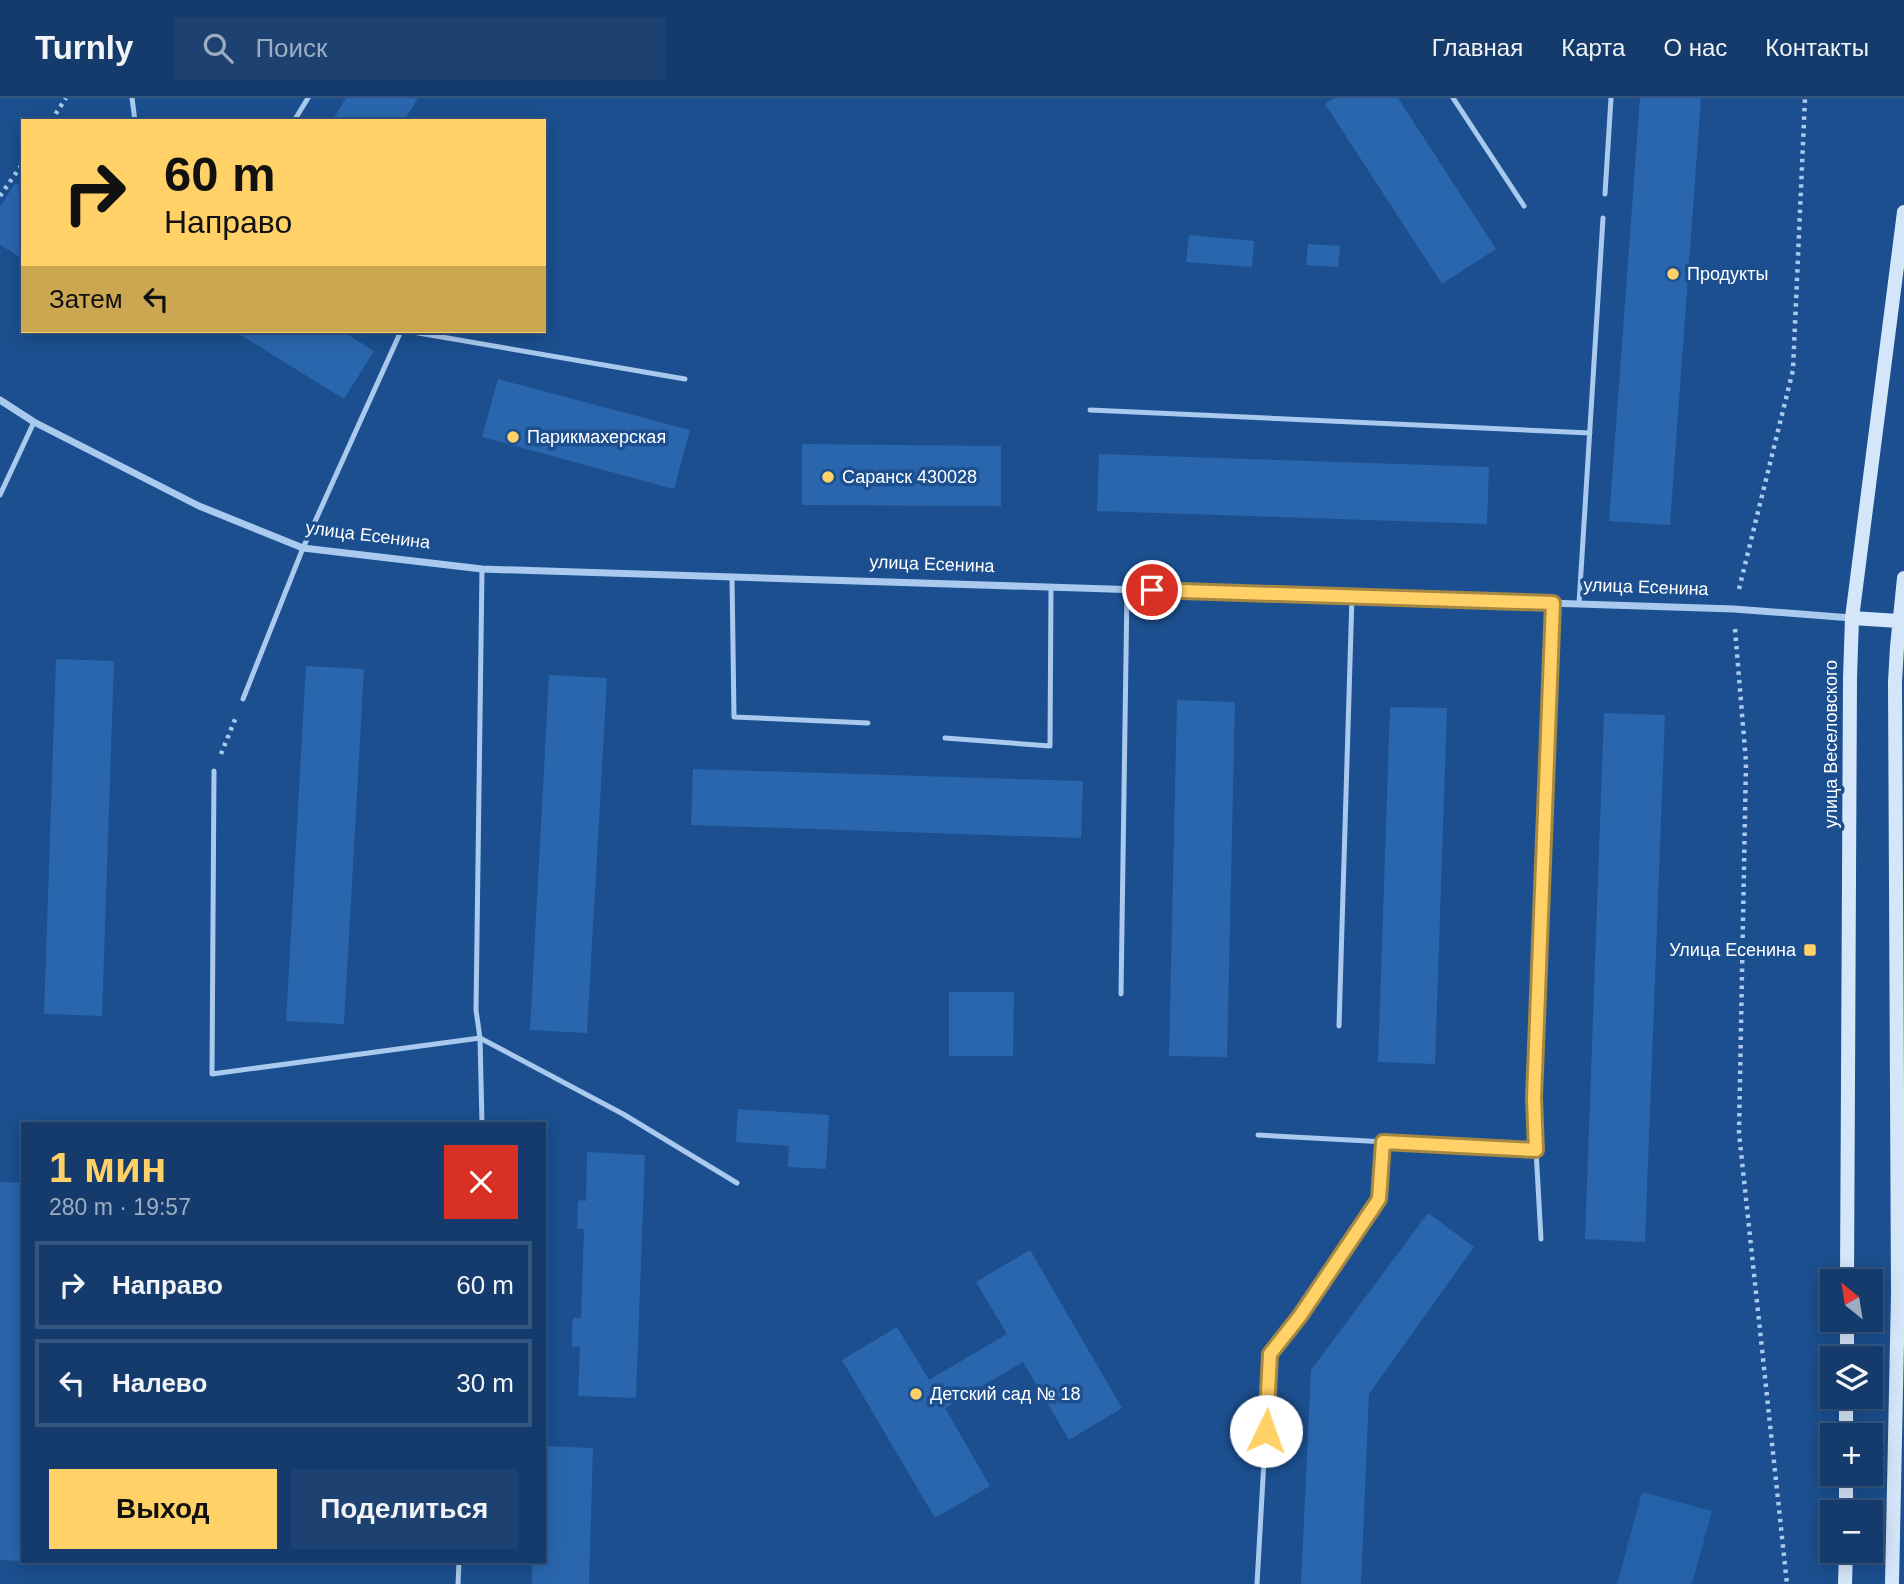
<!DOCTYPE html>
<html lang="ru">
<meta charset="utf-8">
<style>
body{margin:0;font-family:Arial,sans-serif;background:#1d4271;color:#f1f3f6;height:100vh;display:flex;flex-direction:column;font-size:26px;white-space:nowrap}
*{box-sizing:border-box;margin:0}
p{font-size:23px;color:#9dadc1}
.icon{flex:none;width:38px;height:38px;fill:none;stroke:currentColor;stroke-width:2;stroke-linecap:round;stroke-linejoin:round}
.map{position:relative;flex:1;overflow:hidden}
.drawer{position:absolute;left:21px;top:1024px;width:525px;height:441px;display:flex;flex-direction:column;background:#143b6b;border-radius:0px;box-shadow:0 4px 18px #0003,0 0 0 2px #33557e}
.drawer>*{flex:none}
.hud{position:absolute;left:21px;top:21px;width:525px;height:214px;border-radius:0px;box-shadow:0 4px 18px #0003,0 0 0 2px #33557e;background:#ffd166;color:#111;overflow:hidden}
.needle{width:46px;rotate:330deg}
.buttons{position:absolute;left:1820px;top:1171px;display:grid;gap:14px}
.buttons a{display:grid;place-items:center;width:63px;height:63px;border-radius:0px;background:#143b6b;box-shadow:0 4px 18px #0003,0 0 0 2px #33557e;font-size:35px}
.pin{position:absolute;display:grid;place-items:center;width:60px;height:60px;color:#fff;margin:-30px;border:4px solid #fff;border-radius:50%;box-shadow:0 2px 7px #0007}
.me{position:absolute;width:77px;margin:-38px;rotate:3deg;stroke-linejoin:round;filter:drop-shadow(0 0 5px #0008)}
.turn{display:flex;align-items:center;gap:24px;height:147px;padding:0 28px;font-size:32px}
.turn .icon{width:91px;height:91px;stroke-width:2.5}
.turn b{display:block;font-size:49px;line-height:60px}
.then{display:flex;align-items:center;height:66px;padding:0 28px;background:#0003;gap:14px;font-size:26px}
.round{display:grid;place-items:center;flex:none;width:74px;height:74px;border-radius:0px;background:#1d4271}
.overview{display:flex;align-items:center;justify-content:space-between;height:119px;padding:0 28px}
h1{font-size:42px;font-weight:700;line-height:52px;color:#ffd166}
.button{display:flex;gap:14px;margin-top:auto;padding:14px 28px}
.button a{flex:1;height:80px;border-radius:0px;background:#ffd166;color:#111;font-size:28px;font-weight:700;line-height:80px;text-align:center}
.button a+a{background:#1d4271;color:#f1f3f6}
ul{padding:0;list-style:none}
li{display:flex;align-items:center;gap:21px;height:88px;margin:0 14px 10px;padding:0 14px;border:4px solid #33557e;border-radius:0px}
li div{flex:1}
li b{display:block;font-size:26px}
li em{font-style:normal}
header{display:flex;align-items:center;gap:42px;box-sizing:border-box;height:98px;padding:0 35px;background:#143b6b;border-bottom:2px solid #33557e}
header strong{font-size:33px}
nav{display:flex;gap:38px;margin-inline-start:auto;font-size:24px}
.search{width:490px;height:63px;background:#1d4271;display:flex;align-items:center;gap:18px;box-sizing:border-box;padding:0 24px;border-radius:0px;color:#9dadc1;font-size:26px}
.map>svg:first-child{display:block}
.green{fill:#2461a8}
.building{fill:#2a66ad}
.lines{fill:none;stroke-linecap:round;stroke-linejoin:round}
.path{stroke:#a9c9ee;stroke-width:4.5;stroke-dasharray:3.5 5;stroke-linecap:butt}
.lane{stroke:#a9c9ee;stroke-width:5}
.street{stroke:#a9c9ee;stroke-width:7}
.secondary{stroke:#d6e6fa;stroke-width:14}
.route-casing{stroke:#a68842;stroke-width:18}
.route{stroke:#ffd166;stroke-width:12}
.poi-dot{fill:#ffd166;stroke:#1b4f8f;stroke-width:2.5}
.labels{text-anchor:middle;stroke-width:7;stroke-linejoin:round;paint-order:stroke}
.poi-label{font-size:18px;fill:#fff;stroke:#1b4f8f;text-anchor:start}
.street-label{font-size:18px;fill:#fff;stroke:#1b4f8f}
</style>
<header>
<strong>Turnly</strong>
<div class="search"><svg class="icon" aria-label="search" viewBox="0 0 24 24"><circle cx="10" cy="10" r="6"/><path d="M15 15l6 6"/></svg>Поиск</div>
<nav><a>Главная</a><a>Карта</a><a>О нас</a><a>Контакты</a></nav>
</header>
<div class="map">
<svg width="1904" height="1486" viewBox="0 0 1904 1486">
<rect width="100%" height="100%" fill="#1b4f8f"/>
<path class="green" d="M1642,1394L1712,1413L1692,1486H1617Z"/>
<path class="building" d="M346,0H418L404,23H332Z
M1334,0H1398L1496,151L1442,186L1325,6Z
M1640,0H1701L1670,427L1609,423Z
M15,85L23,90V161L0,147V109Z
M1189,137L1254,143L1252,169L1186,164Z
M1308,146L1340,148L1338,169L1306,167Z
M234,233H342L374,253L344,301Z
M498,281L690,332L674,391L482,339Z
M802,346L1001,348V408L802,407Z
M1099,356L1489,369L1487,426L1097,413Z
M56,561L114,563L102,918L44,916Z
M306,568L364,571L344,926L286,923Z
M549,577L607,580L587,935L530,932Z
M1177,602L1235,604L1227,959L1169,958Z
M1390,609L1447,610L1435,966L1378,964Z
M1604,615L1665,617L1645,1144L1585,1141Z
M693,671L1083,683L1081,740L691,727Z
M949,894H1014L1013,958H949Z
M738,1011L829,1017L826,1071L788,1069L789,1048L736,1044Z
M587,1054L645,1057L636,1300L578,1298L580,1249H572V1233L573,1220H581L584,1131H577L578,1102L586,1103Z
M0,1084L23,1085V1463L0,1462Z
M1428,1115L1474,1149L1369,1296L1361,1486H1301L1311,1272Z
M1030,1152L1122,1310L1069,1342L1023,1264L945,1310L990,1388L935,1420L842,1262L897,1229L929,1282L1007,1236L976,1184Z
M544,1348L593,1350L589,1486H532V1463H544Z"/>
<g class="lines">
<path class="path" d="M51,23L66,0
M0,98L23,65
M1739,491L1793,272L1805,0
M1735,531L1746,664L1739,1035L1787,1486
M221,656L236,619"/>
<path class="lane" d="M132,0L135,23
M1453,0L1524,108
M294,23L308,0
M1605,96L1611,0
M407,233L685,281
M1090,312L1590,335
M0,397L34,324
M482,471L476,912L480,940L482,1026
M732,479L734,619L868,625
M1579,506L1603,120
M243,601L303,450L401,233
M945,640L1050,648L1051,489
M214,673L212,976L480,940L623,1016L737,1085
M1121,896L1127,492
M1339,928L1352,498
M1258,1037L1536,1052L1534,1000L1553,505
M1536,1052L1541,1141
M458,1486L459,1463
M1257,1486L1270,1256L1300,1218L1379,1101L1383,1044"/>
<path class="street" d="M0,302L34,324L199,408L303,450L482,471L1734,511L1852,520"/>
<path class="secondary" d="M1852,520L1899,523
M1847,1183L1850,580L1852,520L1904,114
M1847,1260V1222
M1846,1337V1298
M1846,1414V1376
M1845,1486L1846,1452
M1892,1486L1898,1196L1895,584L1897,549L1904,480"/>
</g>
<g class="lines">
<defs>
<path id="route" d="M1152,492L1553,505L1534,1000L1536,1052L1383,1044L1379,1101L1300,1218L1270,1256L1266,1333"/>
</defs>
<use href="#route" class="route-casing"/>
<use href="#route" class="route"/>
</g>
<g class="poi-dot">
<circle cx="1673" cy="176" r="7"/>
<circle cx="513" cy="339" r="7"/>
<circle cx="828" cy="379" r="7"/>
<rect x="1803" y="845" width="14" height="14" rx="3.5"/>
<circle cx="916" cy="1296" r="7"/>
</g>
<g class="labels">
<g class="poi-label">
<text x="1687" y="182">Продукты</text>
<text x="527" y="345">Парикмахерская</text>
<text x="842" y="385">Саранск 430028</text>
<text x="1796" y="858" text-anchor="end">Улица Есенина</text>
<text x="930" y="1302">Детский сад № 18</text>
</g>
<g class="street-label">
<text transform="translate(368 437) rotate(7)" y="6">улица Есенина</text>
<text transform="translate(932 466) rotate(2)" y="6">улица Есенина</text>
<text transform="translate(1646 489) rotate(2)" y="6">улица Есенина</text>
<text transform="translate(1831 646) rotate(-90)" y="6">улица Веселовского</text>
</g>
</g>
</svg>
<div class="buttons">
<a><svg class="needle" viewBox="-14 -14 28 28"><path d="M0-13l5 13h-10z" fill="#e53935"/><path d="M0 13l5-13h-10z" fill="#9dadc1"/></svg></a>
<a><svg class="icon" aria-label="layers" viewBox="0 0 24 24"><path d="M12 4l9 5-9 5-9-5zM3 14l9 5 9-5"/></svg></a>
<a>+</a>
<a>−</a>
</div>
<div class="pin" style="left:1152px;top:492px;background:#d93025"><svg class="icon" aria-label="arrive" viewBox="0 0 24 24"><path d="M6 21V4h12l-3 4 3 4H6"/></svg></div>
<svg class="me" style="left:1266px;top:1333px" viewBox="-20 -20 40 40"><circle r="19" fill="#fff"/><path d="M0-13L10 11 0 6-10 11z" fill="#ffd166"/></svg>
<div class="hud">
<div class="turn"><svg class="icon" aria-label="right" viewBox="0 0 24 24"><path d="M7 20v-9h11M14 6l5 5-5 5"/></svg><div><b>60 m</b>Направо</div></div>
<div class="then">Затем<svg class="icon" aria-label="left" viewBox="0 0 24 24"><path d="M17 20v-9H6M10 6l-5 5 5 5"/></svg></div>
</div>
<section class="drawer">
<div class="overview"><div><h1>1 мин</h1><p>280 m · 19:57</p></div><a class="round" style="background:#d93025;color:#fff"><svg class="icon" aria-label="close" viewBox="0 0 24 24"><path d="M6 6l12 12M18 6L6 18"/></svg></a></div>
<ul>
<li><svg class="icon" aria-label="right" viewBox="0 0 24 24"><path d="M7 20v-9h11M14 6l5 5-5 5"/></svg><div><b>Направо</b></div><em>60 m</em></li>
<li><svg class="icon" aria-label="left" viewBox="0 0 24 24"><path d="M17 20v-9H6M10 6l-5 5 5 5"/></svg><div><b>Налево</b></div><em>30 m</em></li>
</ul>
<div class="button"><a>Выход</a><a>Поделиться</a></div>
</section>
</div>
